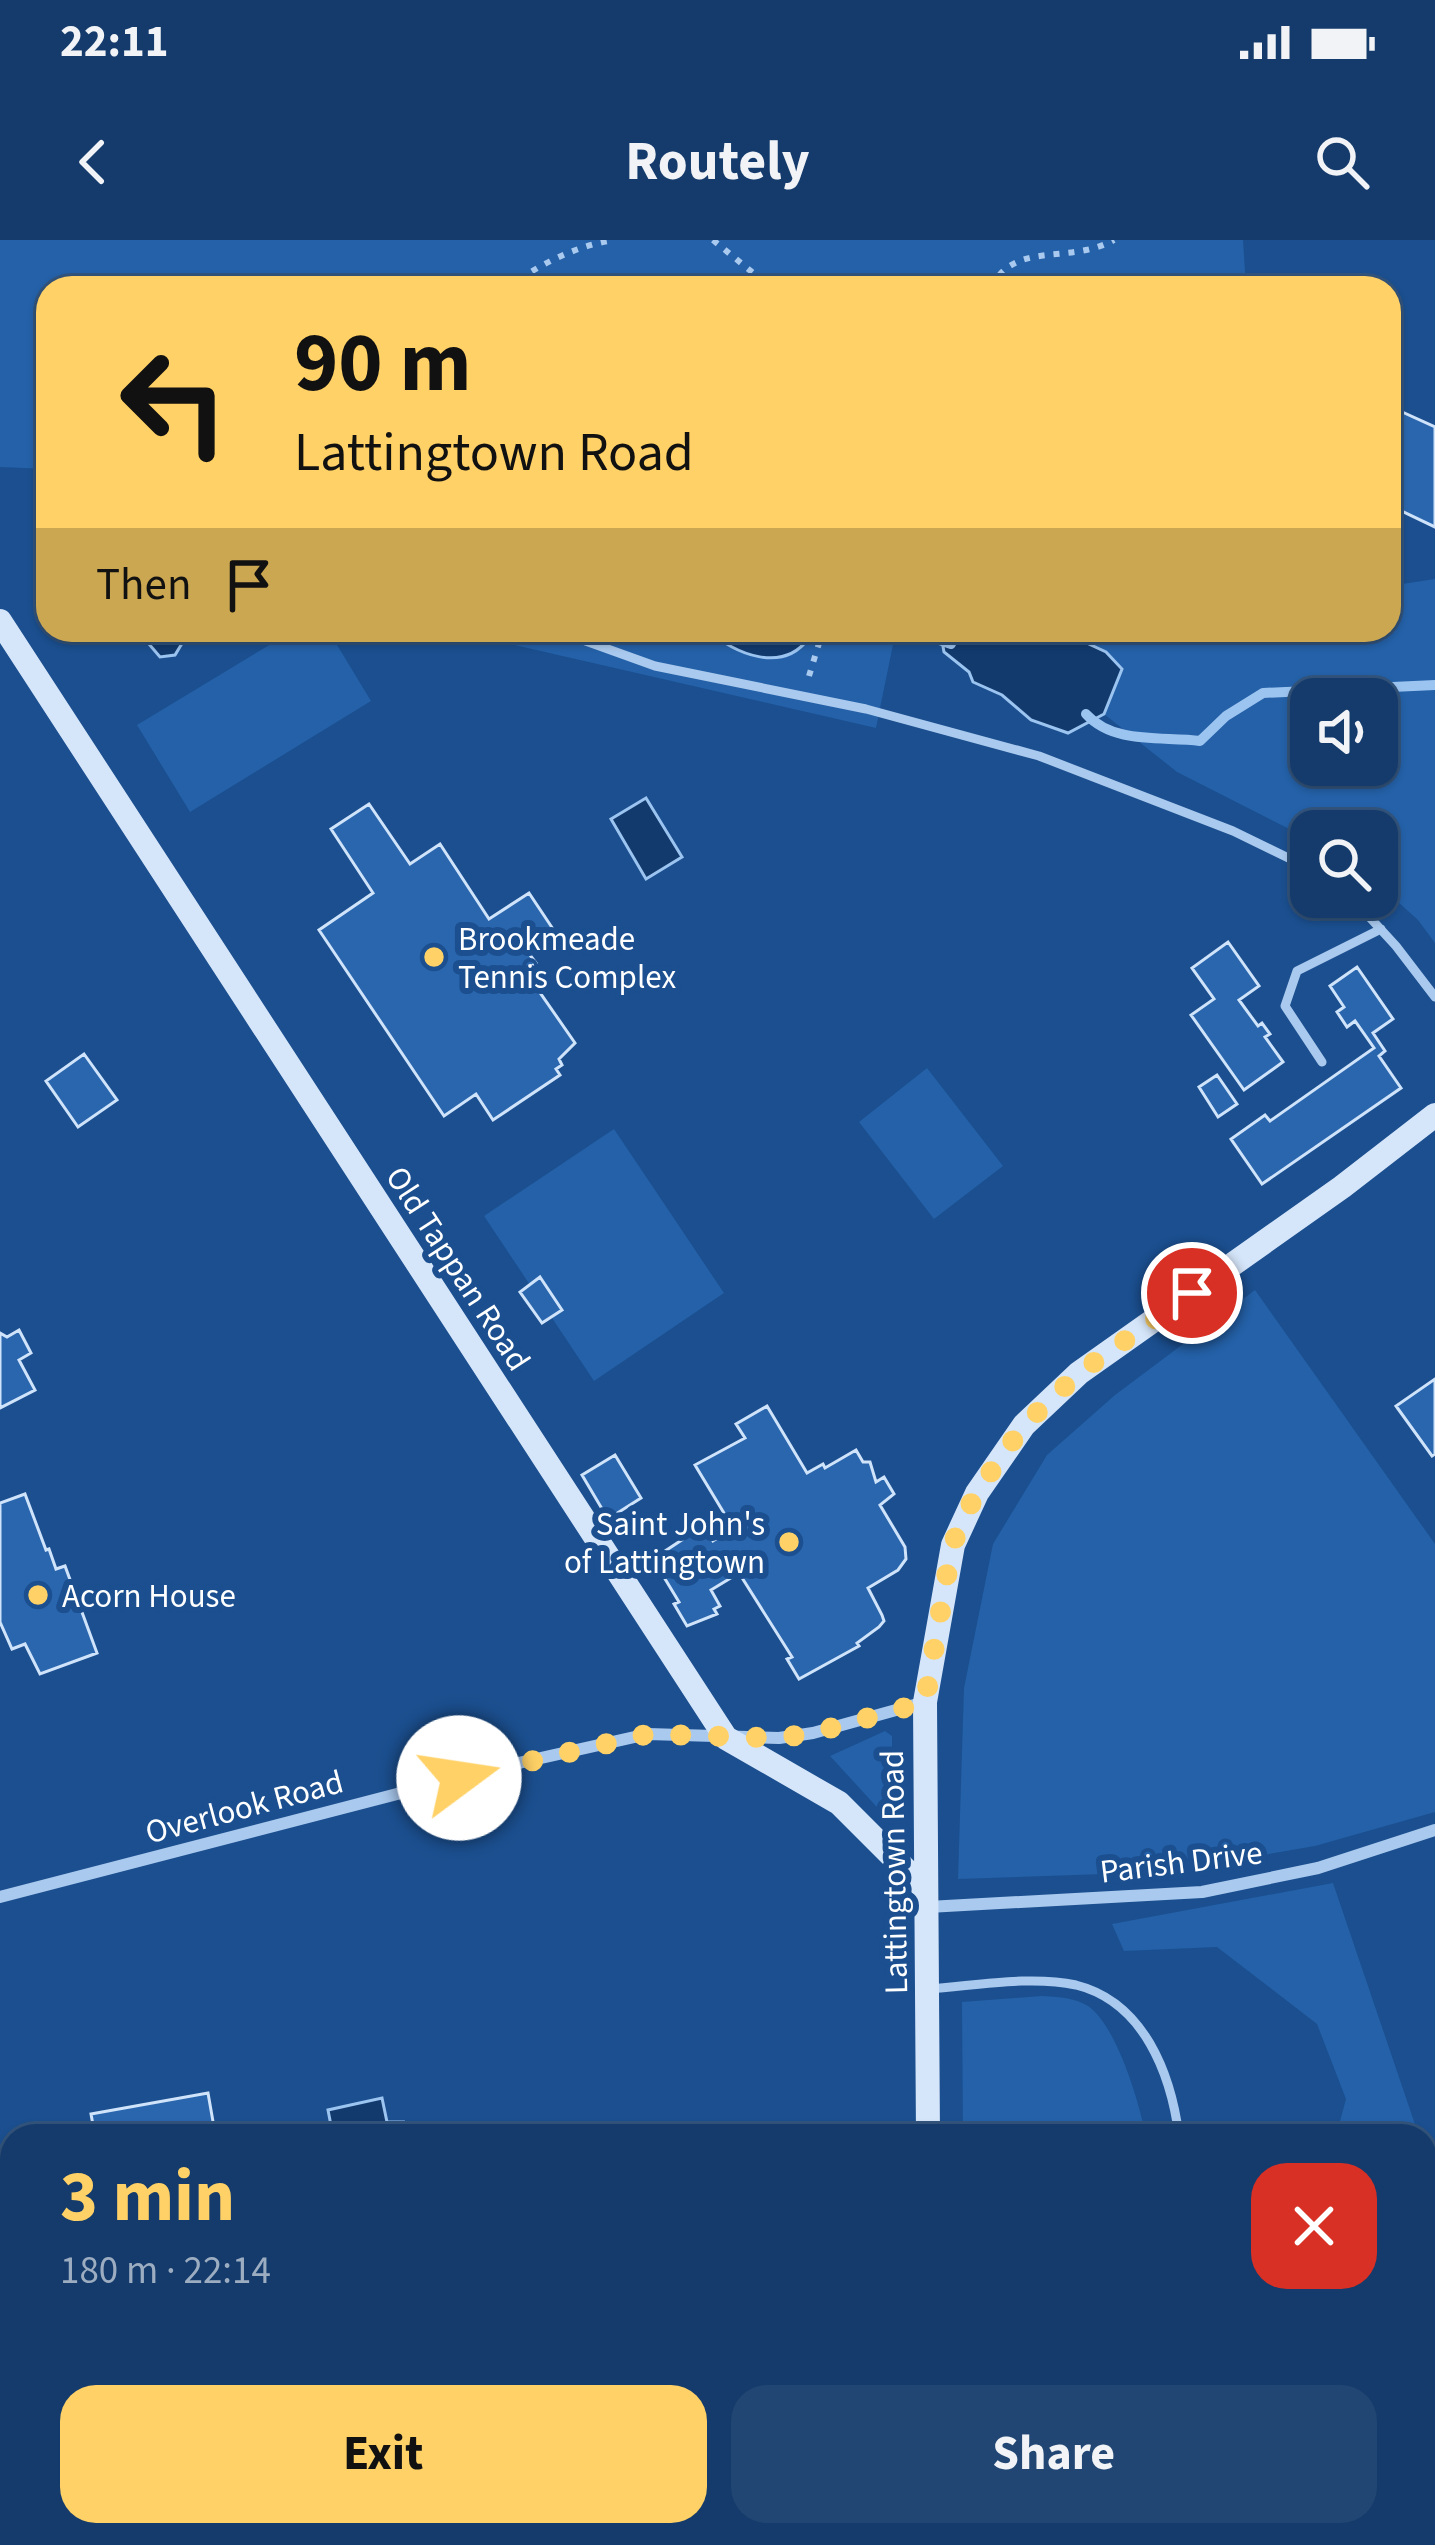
<!DOCTYPE html>
<meta charset="utf-8">
<style>
body{margin:0;font-family:"Source Sans 3",sans-serif;background:#214673;color:#f1f3f6;height:100vh;display:flex;flex-direction:column;font-size:45px;white-space:nowrap}
*{box-sizing:border-box;margin:0}
p{font-size:39px;color:#9dadc1}
.icon{flex:none;width:66px;height:66px;fill:none;stroke:currentColor;stroke-width:2;stroke-linecap:round;stroke-linejoin:round}
.map{position:relative;flex:1;overflow:hidden}
.side{position:absolute;left:0px;top:1884px;width:1437px;height:423px;display:flex;flex-direction:column;background:#143b6b;border-radius:36px 36px 0 0;box-shadow:0 3px 9px #0004,0 0 0 3px #33557e}
.side>*{flex:none}
.hud{position:absolute;left:36px;top:36px;width:1365px;height:366px;border-radius:36px;box-shadow:0 3px 9px #0004,0 0 0 3px #33557e;background:#ffd166;color:#111;overflow:hidden}
.controls{position:absolute;left:1290px;top:438px;display:grid;gap:24px}
.controls a{display:grid;place-items:center;width:108px;height:108px;border-radius:24px;background:#143b6b;box-shadow:0 3px 9px #0004,0 0 0 3px #33557e;font-size:60px}
.pin{position:absolute;display:grid;place-items:center;width:102px;height:102px;color:#fff;margin:-51px;border:6px solid #fff;border-radius:50%;box-shadow:0 3px 12px #0007}
.me{position:absolute;width:132px;margin:-66px;rotate:76deg;stroke-linejoin:round;filter:drop-shadow(0 0 9px #0008)}
.turn{display:flex;align-items:center;gap:42px;height:252px;padding:0 60px;font-size:54px}
.turn .icon{width:156px;height:156px;stroke-width:2.5}
.turn b{display:block;font-size:84px;line-height:102px}
.then{display:flex;align-items:center;height:114px;padding:0 60px;background:#0003;gap:24px;font-size:45px}
.round{display:grid;place-items:center;flex:none;width:126px;height:126px;border-radius:36px;background:#214673}
.overview{display:flex;align-items:center;justify-content:space-between;height:204px;padding:0 60px}
h1{font-size:72px;font-weight:700;line-height:90px;color:#ffd166}
.action{display:flex;gap:24px;margin-top:auto;padding:24px 60px}
.action a{flex:1;height:138px;border-radius:36px;background:#ffd166;color:#111;font-size:48px;font-weight:700;line-height:138px;text-align:center}
.action a+a{background:#214673;color:#f1f3f6}
.status{display:flex;justify-content:space-between;align-items:center;height:84px;padding:0 60px;background:#143b6b;direction:ltr}
.status svg{height:33px;fill:currentColor}
header{display:flex;justify-content:space-between;align-items:center;height:156px;padding:0 60px;background:#143b6b;font-size:54px;font-weight:700}
.map>svg:first-child{display:block}
.green{fill:#2461a8;fill-rule:evenodd}
.water{fill:#123a6d;stroke:#9cc4f0;stroke-width:3}
.lines{fill:none;stroke-linecap:round;stroke-linejoin:round}
.stream{stroke:#9cc4f0;stroke-width:10}
.building{fill:#2a66ad;stroke:#cfe3fa;stroke-width:3}
.path{stroke:#a9c9ee;stroke-width:6;stroke-dasharray:6 9;stroke-linecap:butt}
.lane{stroke:#a9c9ee;stroke-width:9}
.street{stroke:#a9c9ee;stroke-width:12}
.secondary{stroke:#d6e6fa;stroke-width:24}
.route{stroke:#ffd166;stroke-width:21;stroke-dasharray:0 37.8}
.poi-dot{fill:#ffd166;stroke:#1b4f8f;stroke-width:4.5}
.labels{text-anchor:middle;stroke-width:12;stroke-linejoin:round;paint-order:stroke}
.poi-label{font-size:33px;fill:#fff;stroke:#1b4f8f;text-anchor:start}
.street-label{font-size:33px;fill:#fff;stroke:#1b4f8f}
</style>
<div class="status"><b>22:11</b><svg viewBox="0 0 49 12"><path d="M0 12V9h3v3zM5 12V6h3v6zM10 12V3h3v9zM15 12V0h3v12zM26 1h20v11H26zM47 4h2v5h-2z"/></svg></div>
<header><svg class="icon" aria-label="back" viewBox="0 0 24 24"><path d="M15 5l-7 7 7 7"/></svg>Routely<svg class="icon" aria-label="search" viewBox="0 0 24 24"><circle cx="10" cy="10" r="6"/><path d="M15 15l6 6"/></svg></header>
<div class="map">
<svg width="1435" height="2305" viewBox="0 0 1435 2305">
<rect width="100%" height="100%" fill="#1b4f8f"/>
<path class="green" d="M0,0H1243L1246,48H48V229L0,227Z
M1435,339V703L1418,680L1377,643V591H1311V600L1177,532L1104,474L1122,430L1026,391L1008,398L979,390L946,395L936,390H1389V346ZM1311,459H1377V525H1311Z
M294,390H328L371,461L190,572L137,485Z
M463,390H896L876,488L467,394Z
M927,828L1003,926L934,979L859,882Z
M614,889L724,1053L594,1141L484,976Z
M1255,1050L1435,1304V1572L1315,1606L1166,1632L958,1639L964,1448L993,1304L1047,1215L1115,1155Z
M885,1491L892,1496V1573L886,1577L830,1516Z
M1333,1643L1419,1896H1336L1346,1859L1317,1784L1217,1707L1124,1711L1112,1684Z
M1041,1756C1058,1757 1073,1757 1088,1766C1117,1786 1139,1862 1146,1896H963L962,1762Z
M1425,1914L1435,1943V2305H1112L1139,2295H1425Z"/>
<path class="water" d="M137,390H190L175,415L160,417Z
M708,390H808V399C783,433 735,415 708,390Z
M979,390L1007,398L1026,391L1065,393L1106,412L1122,429L1104,474L1068,493L1031,480L1002,455L973,442L969,432L944,412L942,401L946,395Z
M646,558L682,617L646,639L611,579Z
M382,1858L387,1882H404L417,1896H333L328,1870Z"/>
<g class="lines">
<path class="stream" d="M42,207L48,205
M910,390L951,404
M1086,474C1114,505 1163,496 1200,501L1226,476L1263,453L1435,445"/>
</g>
<path class="building" d="M1389,166L1435,187V287L1389,265Z
M369,564L410,624L440,604L489,679L529,653L555,692L527,711L536,723L525,731L575,803L559,819L562,825L556,829L560,835L493,880L476,854L444,876L319,690L373,653L331,589Z
M1228,702L1259,746L1239,760L1258,786L1262,783L1270,794L1265,797L1283,822L1244,850L1191,775L1214,759L1192,728Z
M1357,727L1393,779L1373,793L1385,811L1379,816L1401,848L1262,944L1231,899L1265,875L1270,881L1374,808L1355,781L1347,787L1337,772L1344,767L1330,746Z
M84,814L117,860L78,887L46,841Z
M1217,835L1237,864L1218,877L1199,847Z
M540,1037L562,1070L542,1083L520,1052Z
M19,1090L31,1113L19,1120L35,1150L0,1168V1093L7,1097Z
M1435,1139V1214L1432,1216L1396,1166Z
M767,1166L807,1233L823,1224L825,1228L856,1210L863,1222H870L876,1242L884,1237L894,1254L880,1265L905,1307L906,1319L898,1330L868,1348L882,1375L884,1381L879,1387L857,1403L859,1406L799,1439L787,1419L792,1417L739,1333L711,1350L720,1366L714,1369L717,1374L687,1386L674,1364L679,1362L653,1319L700,1288L705,1287L713,1301L733,1288L695,1225L745,1198L736,1184Z
M615,1215L641,1258L608,1279L582,1235Z
M25,1254L46,1310L49,1309L56,1329L65,1326L97,1413L40,1434L25,1404L12,1409L0,1382V1263Z
M208,1853L215,1893L95,1896L91,1874Z"/>
<g class="lines">
<path class="path" d="M713,0L758,37L787,48
M507,48C538,25 575,6 614,0
M991,48C1014,0 1069,25 1114,0
M809,436L823,390"/>
<path class="lane" d="M555,390L655,426L866,469L1039,516L1233,591L1311,629
M1351,657L1396,706L1435,757
M1322,822L1285,766L1297,731L1381,689
M928,1749C974,1746 1030,1735 1076,1745C1144,1762 1171,1834 1179,1896
M969,2295L1002,2299L1027,2295"/>
<path class="street" d="M0,1657L505,1526L648,1494L779,1498L813,1493L925,1462
M928,1667L1202,1652L1318,1628L1435,1590"/>
<path class="secondary" d="M0,381L726,1498L839,1563L926,1650
M928,1896L925,1462L953,1305L977,1253L1024,1185L1079,1133L1342,947L1435,875
M891,2305L893,2295"/>
</g>
<g class="lines">
<path class="route" d="M459,1538L648,1494L778,1498L813,1493L925,1462L952,1305L976,1253L1024,1185L1079,1133L1192,1053"/>
</g>
<g class="poi-dot">
<circle cx="434" cy="717" r="12"/>
<circle cx="789" cy="1302" r="12"/>
<circle cx="38" cy="1355" r="12"/>
</g>
<g class="labels">
<g class="poi-label">
<text x="458" y="710">Brookmeade<tspan x="458" dy="38">Tennis Complex</tspan></text>
<text x="765" y="1295" text-anchor="end">Saint John's<tspan x="765" dy="38">of Lattingtown</tspan></text>
<text x="62" y="1367">Acorn House</text>
</g>
<g class="street-label">
<text transform="translate(459 1028) rotate(57)" y="12">Old Tappan Road</text>
<text transform="translate(244 1566) rotate(-15)" y="12">Overlook Road</text>
<text transform="translate(1181 1621) rotate(-7)" y="12">Parish Drive</text>
<text transform="translate(893 1632) rotate(-91)" y="12">Lattingtown Road</text>
</g>
</g>
</svg>
<div class="controls">
<a><svg class="icon" aria-label="sound" viewBox="0 0 24 24"><path d="M4 9h4l5-4v14l-5-4H4zM17 9q2 3 0 6"/></svg></a>
<a><svg class="icon" aria-label="search" viewBox="0 0 24 24"><circle cx="10" cy="10" r="6"/><path d="M15 15l6 6"/></svg></a>
</div>
<div class="pin" style="left:1192px;top:1053px;background:#d93025"><svg class="icon" aria-label="arrive" viewBox="0 0 24 24"><path d="M6 21V4h12l-3 4 3 4H6"/></svg></div>
<svg class="me" style="left:459px;top:1538px" viewBox="-20 -20 40 40"><circle r="19" fill="#fff"/><path d="M0-13L10 11 0 6-10 11z" fill="#ffd166"/></svg>
<div class="hud">
<div class="turn"><svg class="icon" aria-label="left" viewBox="0 0 24 24"><path d="M17 20v-9H6M10 6l-5 5 5 5"/></svg><div><b>90 m</b>Lattingtown Road</div></div>
<div class="then">Then<svg class="icon" aria-label="arrive" viewBox="0 0 24 24"><path d="M6 21V4h12l-3 4 3 4H6"/></svg></div>
</div>
<section class="side">
<div class="overview"><div><h1>3 min</h1><p>180 m · 22:14</p></div><a class="round" style="background:#d93025;color:#fff"><svg class="icon" aria-label="close" viewBox="0 0 24 24"><path d="M6 6l12 12M18 6L6 18"/></svg></a></div>
<div class="action"><a>Exit</a><a>Share</a></div>
</section>
</div>
